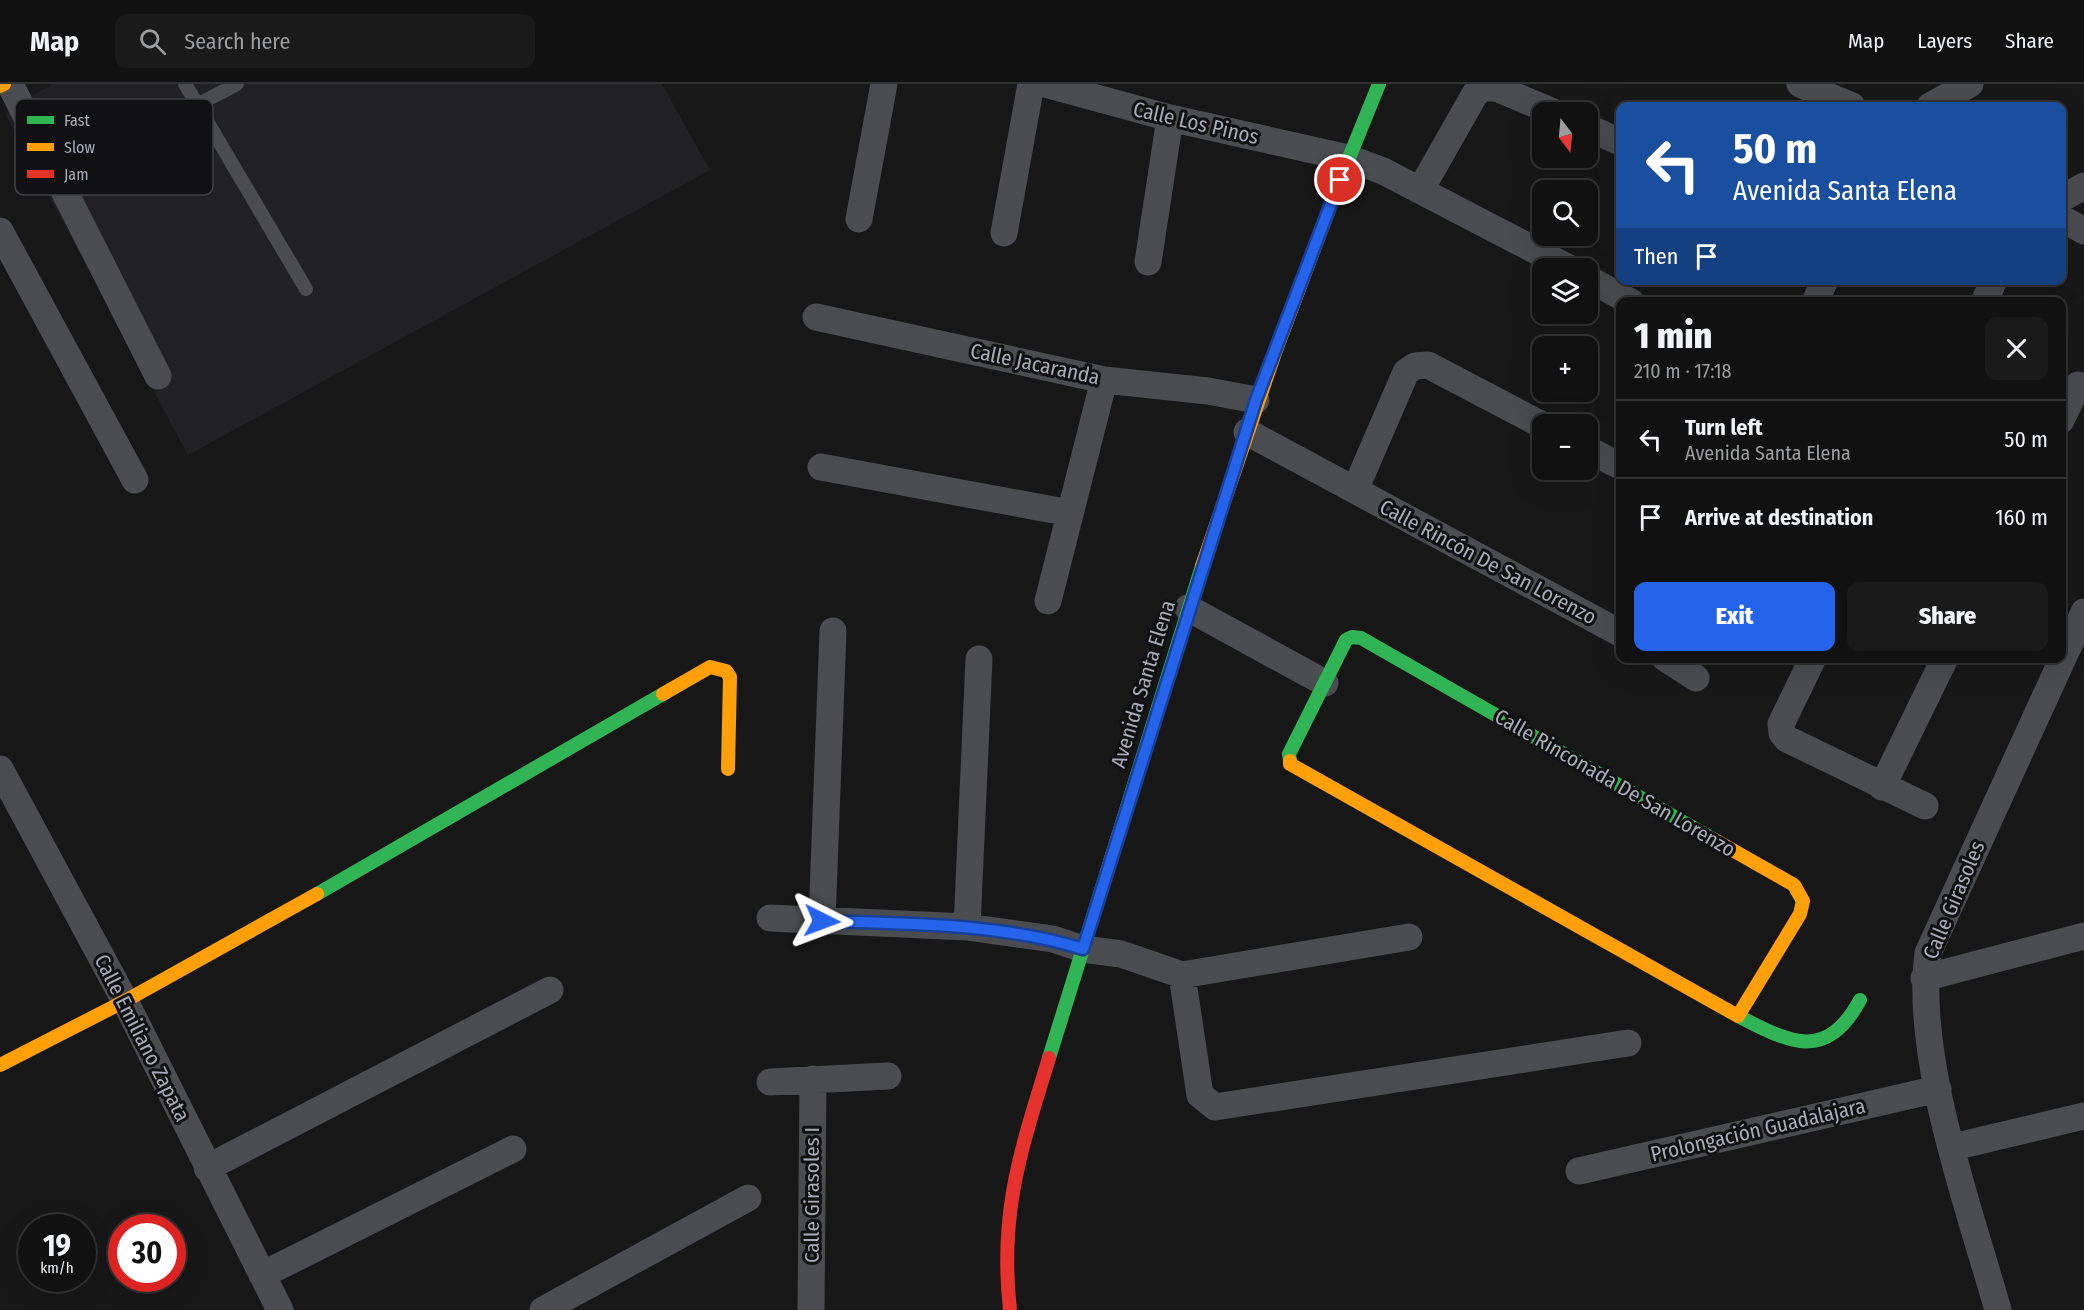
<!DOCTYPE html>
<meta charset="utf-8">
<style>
body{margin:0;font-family:"Fira Sans Condensed",sans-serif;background:#1a1a1a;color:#f1f3f6;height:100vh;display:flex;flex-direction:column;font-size:22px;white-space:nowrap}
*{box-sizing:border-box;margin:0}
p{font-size:20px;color:#9c9d9f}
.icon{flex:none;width:33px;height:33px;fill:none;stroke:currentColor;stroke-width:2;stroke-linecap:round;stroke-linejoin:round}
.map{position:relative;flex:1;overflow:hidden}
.drawer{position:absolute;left:1616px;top:213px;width:450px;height:366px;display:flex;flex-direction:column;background:#111;border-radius:12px;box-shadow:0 6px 24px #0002,0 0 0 2px #303131}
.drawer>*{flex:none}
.top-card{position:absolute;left:1616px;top:18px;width:450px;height:183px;border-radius:12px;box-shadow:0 6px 24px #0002,0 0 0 2px #303131;background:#1a4fa0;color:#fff;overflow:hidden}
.needle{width:39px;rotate:164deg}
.fabs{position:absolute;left:1532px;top:18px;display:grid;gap:12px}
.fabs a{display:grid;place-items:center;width:66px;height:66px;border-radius:12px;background:#111;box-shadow:0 6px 24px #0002,0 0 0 2px #303131;font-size:30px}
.speed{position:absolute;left:18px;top:1130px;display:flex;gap:12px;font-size:30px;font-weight:700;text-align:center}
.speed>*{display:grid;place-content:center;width:78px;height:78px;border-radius:50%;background:#111;box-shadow:0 6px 24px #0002,0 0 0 2px #303131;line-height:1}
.speed small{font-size:15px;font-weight:400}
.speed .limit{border:9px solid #d22;background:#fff;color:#111}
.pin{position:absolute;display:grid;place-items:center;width:51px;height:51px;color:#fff;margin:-26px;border:3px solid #fff;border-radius:50%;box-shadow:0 2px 6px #0007}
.me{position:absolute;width:66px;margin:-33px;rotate:93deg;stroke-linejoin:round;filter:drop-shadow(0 0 4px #0008)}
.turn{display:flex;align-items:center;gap:21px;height:126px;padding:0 18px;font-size:27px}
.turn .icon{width:78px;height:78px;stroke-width:2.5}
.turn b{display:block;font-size:42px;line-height:51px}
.then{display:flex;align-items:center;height:57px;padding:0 18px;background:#0003;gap:12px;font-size:22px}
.round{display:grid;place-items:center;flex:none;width:63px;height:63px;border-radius:12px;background:#1a1a1a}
.summary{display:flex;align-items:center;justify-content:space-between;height:102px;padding:0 18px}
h1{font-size:36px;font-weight:800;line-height:45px}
.button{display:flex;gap:12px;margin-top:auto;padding:12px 18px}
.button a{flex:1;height:69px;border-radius:12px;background:#2563eb;color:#fff;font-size:24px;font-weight:800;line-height:69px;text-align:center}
.button a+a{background:#1a1a1a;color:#f1f3f6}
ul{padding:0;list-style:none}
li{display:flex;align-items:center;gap:18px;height:78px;padding:0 18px;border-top:2px solid #303131}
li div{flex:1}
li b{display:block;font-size:22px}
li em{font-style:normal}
header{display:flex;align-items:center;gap:36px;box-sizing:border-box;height:84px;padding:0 30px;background:#111;border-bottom:2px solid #303131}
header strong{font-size:28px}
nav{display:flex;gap:33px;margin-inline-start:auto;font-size:21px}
.search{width:420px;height:54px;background:#1a1a1a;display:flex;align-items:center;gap:15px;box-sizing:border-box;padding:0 21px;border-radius:12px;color:#9c9d9f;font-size:22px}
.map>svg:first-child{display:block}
.built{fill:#212124}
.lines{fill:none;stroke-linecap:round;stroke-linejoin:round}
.lane{stroke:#4b4c50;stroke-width:14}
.street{stroke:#4b4c50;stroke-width:27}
.fast{stroke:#30b455;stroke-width:14}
.slow{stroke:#ff9f0a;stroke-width:14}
.jam{stroke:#e5322d;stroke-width:14}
.route-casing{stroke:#184099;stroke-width:15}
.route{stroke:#2563eb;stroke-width:10}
.labels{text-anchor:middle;stroke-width:6;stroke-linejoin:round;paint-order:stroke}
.street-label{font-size:21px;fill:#a7acb9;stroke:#111113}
.key{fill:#111113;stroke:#3e4045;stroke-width:1.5}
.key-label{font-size:16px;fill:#a7acb9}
</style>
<header>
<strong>Map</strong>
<div class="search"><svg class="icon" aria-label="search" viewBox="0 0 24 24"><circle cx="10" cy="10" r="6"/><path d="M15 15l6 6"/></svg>Search here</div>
<nav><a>Map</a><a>Layers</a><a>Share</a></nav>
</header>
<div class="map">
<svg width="2084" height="1226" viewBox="0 0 2084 1226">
<rect width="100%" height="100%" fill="#171717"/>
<path class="built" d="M53,0H662L710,86L188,371L5,30L15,21Z"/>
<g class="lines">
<path class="lane" d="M185,0L306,205
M197,21L237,0"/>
<path class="street" d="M10,0L158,292
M1045,0L1170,34L1348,74L1383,87L1569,184
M1800,0L1852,22
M1930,22L1970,0
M1587,43L1620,58
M1421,105L1475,10L1485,3L1499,5L1553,28
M2061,115L2084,102
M2061,134L2084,147
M859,135L884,0
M0,147L135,396
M1004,149L1031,0
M1148,178L1170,34
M1587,194L1631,218
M1815,218L1825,196
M1984,218L1994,196
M816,233L1104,296L1208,307L1256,316
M2061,336L2078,301
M1247,348L1620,549
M1587,365L1620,382
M821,383L1070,429
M1355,406L1406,288L1415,282L1428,281L1542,341
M1048,517L1104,296
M1188,524L1325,599
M1665,574L1696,594
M1813,574L1781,640L1782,649L1787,655L1925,722
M0,685L125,917L280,1226
M1882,703L1945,574
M770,834L967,843L1053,855L1083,865L1121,870L1182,891L1409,853
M822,837L833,547
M967,843L979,575
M1182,891L1200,1011L1215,1023L1628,959
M1924,894L2084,852
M770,998L888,992
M1953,1063L2084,1032
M207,1084L550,906
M1579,1087L1938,1005
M262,1191L513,1065
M543,1226L748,1114
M811,1226L813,995
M1998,1226C1969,1123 1914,974 1928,869L2084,528"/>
<path class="fast" d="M1340,96L1379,0
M1290,677L1289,670L1346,556L1352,553L1361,554L1713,755
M317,810L663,610
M1738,932C1790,959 1826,978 1860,916
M1049,974L1202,482"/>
<path class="slow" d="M0,2L4,0
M1202,482L1276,266L1340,96
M663,610L710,583L726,587L730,593L728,685
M1290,677V680L1738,932
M1713,755L1794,801L1803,817L1800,830L1738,932
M0,981L125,917L317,810"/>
<path class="jam" d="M1010,1226C999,1128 1021,1066 1049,974"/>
</g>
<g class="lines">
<defs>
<path id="route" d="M822,837C909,840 1000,839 1083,865L1256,316L1340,96"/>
</defs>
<use href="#route" class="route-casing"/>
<use href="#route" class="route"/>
</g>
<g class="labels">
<g class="street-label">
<text transform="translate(1196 39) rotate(13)" y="7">Calle Los Pinos</text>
<text transform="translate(1035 280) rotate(12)" y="7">Calle Jacaranda</text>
<text transform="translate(1488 478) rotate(28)" y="7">Calle Rincón De San Lorenzo</text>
<text transform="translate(1143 600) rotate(-73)" y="7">Avenida Santa Elena</text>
<text transform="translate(1615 699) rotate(30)" y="7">Calle Rinconada De San Lorenzo</text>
<text transform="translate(1954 816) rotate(-67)" y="7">Calle Girasoles</text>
<text transform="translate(142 954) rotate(63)" y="7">Calle Emiliano Zapata</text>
<text transform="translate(1758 1046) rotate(-13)" y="7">Prolongación Guadalajara</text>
<text transform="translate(812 1111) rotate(-90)" y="7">Calle Girasoles I</text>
</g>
</g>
<rect x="15" y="15" width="198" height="96" rx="9" class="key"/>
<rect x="27" y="32" width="27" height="8" fill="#30b455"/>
<rect x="27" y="59" width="27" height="8" fill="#ff9f0a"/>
<rect x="27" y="86" width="27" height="8" fill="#e5322d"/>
<g class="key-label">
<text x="64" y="42">Fast</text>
<text x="64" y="69">Slow</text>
<text x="64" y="96">Jam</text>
</g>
</svg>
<div class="fabs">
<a><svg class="needle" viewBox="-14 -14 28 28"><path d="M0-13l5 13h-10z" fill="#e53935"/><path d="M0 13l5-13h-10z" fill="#9c9d9f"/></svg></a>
<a><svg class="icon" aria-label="search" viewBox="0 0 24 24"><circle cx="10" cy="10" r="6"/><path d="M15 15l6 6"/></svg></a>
<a><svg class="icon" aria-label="layers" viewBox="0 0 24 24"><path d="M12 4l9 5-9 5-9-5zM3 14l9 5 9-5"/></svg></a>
<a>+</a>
<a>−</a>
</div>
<div class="speed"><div>19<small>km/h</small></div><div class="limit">30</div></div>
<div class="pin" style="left:1340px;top:96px;background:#d93025"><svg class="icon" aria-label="arrive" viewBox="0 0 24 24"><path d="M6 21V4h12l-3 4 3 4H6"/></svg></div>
<svg class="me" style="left:822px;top:837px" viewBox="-20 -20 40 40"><path d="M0-17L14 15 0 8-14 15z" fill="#2563eb" stroke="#fff" stroke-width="4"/></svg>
<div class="top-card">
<div class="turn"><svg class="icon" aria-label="left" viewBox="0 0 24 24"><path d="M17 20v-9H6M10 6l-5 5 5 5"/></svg><div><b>50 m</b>Avenida Santa Elena</div></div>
<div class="then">Then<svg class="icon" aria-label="arrive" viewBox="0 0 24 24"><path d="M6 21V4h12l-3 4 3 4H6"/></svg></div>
</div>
<section class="drawer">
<div class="summary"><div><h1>1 min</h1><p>210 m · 17:18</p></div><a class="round"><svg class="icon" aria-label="close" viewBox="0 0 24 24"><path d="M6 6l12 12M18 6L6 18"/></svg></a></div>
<ul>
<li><svg class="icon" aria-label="left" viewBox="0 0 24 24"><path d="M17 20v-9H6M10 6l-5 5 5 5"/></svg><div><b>Turn left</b><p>Avenida Santa Elena</p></div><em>50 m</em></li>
<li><svg class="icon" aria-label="arrive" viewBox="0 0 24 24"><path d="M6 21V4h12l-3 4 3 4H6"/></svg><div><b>Arrive at destination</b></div><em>160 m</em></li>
</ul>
<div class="button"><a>Exit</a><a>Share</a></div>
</section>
</div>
